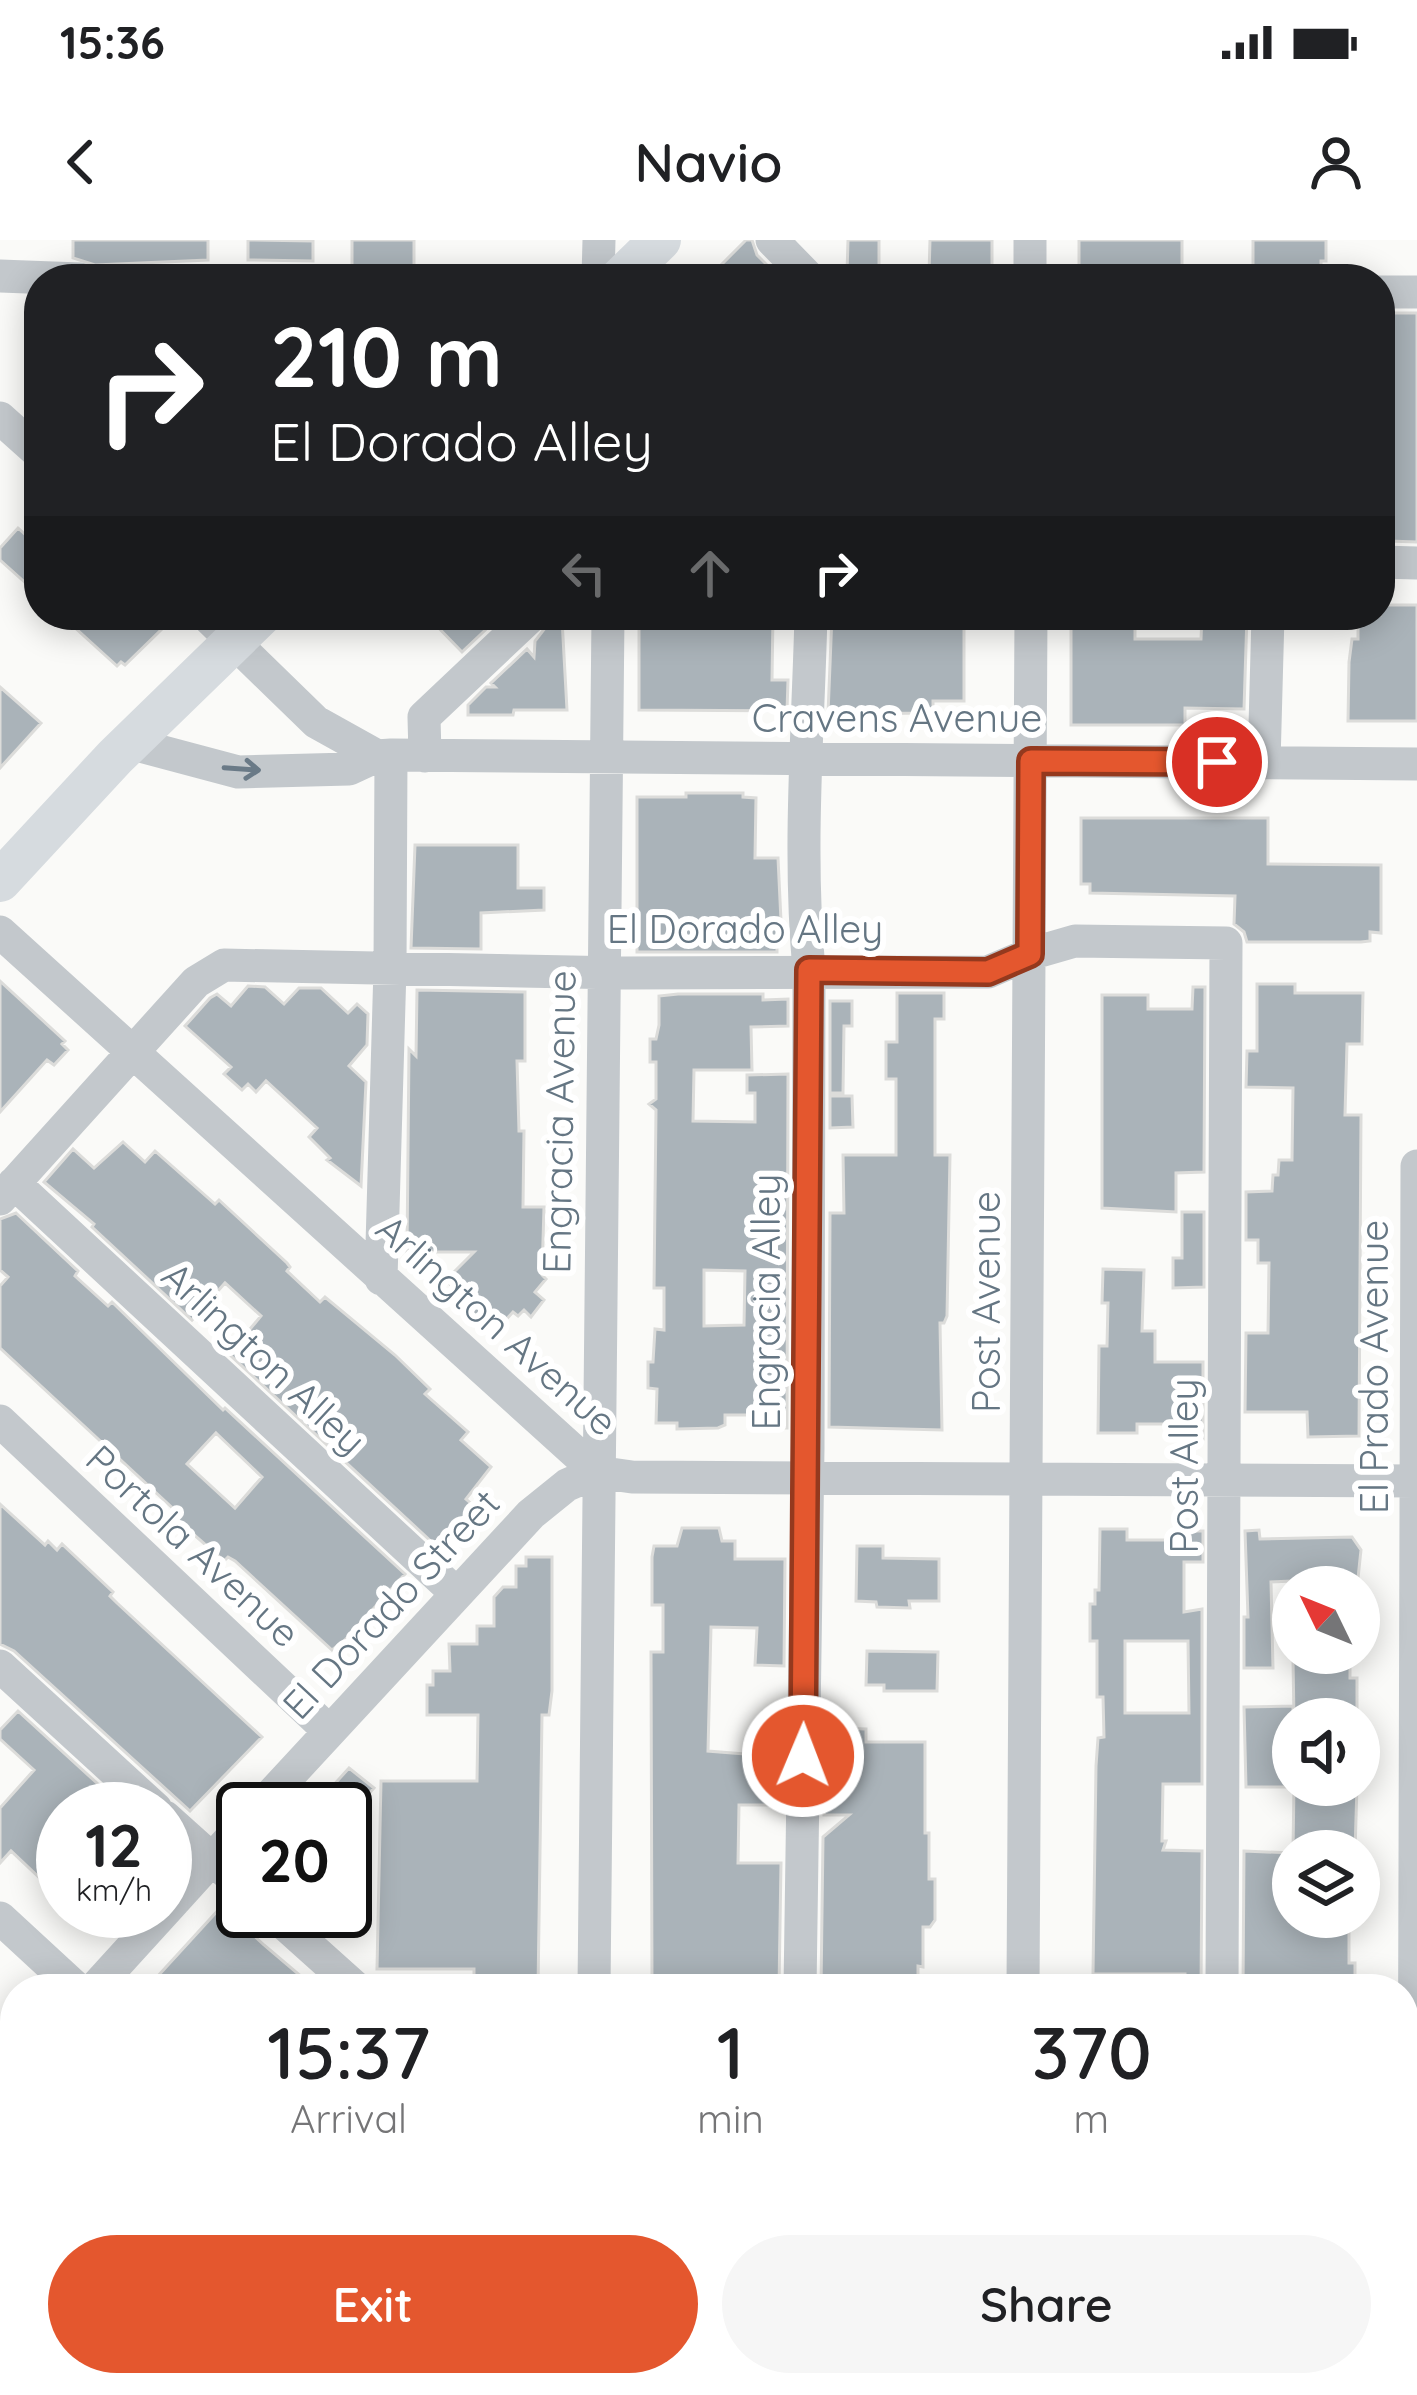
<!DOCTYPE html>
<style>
body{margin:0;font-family:Quicksand,sans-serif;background:#f6f6f6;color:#202124;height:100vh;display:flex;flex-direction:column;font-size:45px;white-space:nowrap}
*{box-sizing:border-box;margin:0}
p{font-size:39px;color:#757577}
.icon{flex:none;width:66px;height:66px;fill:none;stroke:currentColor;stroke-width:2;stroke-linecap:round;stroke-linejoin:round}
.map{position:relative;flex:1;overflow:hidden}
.side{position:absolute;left:0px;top:1734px;width:1419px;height:423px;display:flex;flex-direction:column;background:#fff;border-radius:48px 48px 0 0;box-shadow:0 6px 30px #0003}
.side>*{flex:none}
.banner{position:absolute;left:24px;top:24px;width:1371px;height:366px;border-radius:48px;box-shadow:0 6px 30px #0003;background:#202124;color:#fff;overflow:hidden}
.needle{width:78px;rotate:313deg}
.tools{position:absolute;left:1272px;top:1326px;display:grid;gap:24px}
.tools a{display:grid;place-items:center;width:108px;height:108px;border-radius:50%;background:#fff;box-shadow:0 6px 30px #0003;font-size:60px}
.speed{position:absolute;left:36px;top:1542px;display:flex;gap:24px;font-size:60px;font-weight:700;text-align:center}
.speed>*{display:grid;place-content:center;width:156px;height:156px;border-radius:50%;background:#fff;box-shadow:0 6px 30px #0003;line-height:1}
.speed small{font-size:30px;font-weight:400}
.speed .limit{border:6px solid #111;border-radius:18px;background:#fff;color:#111}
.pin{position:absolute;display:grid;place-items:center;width:102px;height:102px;color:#fff;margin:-51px;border:6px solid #fff;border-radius:50%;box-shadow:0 3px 12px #0007}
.me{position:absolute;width:132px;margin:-66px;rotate:1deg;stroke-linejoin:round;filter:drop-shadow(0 0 9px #0008)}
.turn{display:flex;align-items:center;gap:42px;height:252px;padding:0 48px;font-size:54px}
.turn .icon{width:156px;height:156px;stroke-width:2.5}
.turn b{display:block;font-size:84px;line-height:102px}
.lanes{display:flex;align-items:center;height:114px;padding:0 48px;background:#0003;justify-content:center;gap:60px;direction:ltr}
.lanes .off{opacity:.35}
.eta{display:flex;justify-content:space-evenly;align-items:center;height:204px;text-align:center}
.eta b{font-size:72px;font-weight:600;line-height:84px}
.action{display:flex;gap:24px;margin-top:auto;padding:24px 48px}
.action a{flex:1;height:138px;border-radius:72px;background:#e4572e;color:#fff;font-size:48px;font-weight:600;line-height:138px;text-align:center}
.action a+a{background:#f6f6f6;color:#202124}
.status{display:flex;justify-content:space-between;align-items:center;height:84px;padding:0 60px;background:#fff;direction:ltr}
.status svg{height:33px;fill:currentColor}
header{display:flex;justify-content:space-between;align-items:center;height:156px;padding:0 48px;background:#fff;font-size:54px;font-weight:600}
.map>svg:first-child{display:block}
.green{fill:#dadfd7}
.building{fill:#aab3b9;stroke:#dcdcda;stroke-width:3;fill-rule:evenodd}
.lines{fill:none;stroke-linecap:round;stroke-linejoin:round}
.minor{stroke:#c3c8cc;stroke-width:33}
.major{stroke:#d6dbdf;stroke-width:42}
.oneway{stroke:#6a7a87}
.route-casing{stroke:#94391e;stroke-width:30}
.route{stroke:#e4572e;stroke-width:21}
.labels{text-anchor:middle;stroke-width:12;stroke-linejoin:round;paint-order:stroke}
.street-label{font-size:39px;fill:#657683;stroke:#fff}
</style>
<div class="status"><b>15:36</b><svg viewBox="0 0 49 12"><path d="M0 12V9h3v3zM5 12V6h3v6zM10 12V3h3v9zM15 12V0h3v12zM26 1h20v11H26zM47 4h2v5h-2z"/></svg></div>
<header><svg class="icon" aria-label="back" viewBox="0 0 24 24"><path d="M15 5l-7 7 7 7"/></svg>Navio<svg class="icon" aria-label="person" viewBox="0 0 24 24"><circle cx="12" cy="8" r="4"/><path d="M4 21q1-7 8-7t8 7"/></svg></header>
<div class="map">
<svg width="1417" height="2155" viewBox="0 0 1417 2155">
<rect width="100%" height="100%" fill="#fafaf8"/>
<path class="green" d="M1404,2017L1417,2018V2155H1361V2142H1404Z"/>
<path class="building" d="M73,0H208V20L95,25L73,18Z
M248,0L313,1V21L248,20Z
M352,0H414V28H352Z
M746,0H752L757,15L781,39H707Z
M848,0H879V34H847Z
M930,0H992V33L929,35Z
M1079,0H1182V36L1079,35Z
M1253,0H1326V21H1321V38H1253Z
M1380,73H1417V302L1389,301V254H1380Z
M18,288L39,307V355L0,320V308Z
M1380,365H1417V481H1348L1349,422L1352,399H1358V375H1380Z
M61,375H153L165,386L125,425L121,422L117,426Z
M426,375H495L498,378L462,412Z
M639,375H773L772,440H788L787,471L639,470Z
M832,375H964V461H933V473L828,474Z
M1071,375H1135V399H1201L1202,375H1247L1244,469L1185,468V485H1071Z
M552,379H562L567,470H514L513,475H468V465L486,447H495L491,443L527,409L534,417L535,401Z
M0,447L41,483L0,528Z
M686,553H743V557L756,558L755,618H778L782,702H777V712H637V557H686Z
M1081,578H1268V624L1381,625V693L1370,692V701L1361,702H1247L1244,692L1234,684L1235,656L1090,653V644H1081Z
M415,605H518V648H544V670L481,673V709L411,708Z
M0,741L65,801L62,804L68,810L54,825L47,820L0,872Z
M1257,744H1295V753H1363L1362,804H1347L1345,875H1361L1359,1196L1308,1197L1307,1172H1245L1246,1093H1268L1269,1023H1258V1000H1246V952L1272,951L1273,935H1278L1279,920H1292L1293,848L1246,847L1247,811H1257Z
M248,746L265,747L284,764L299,748H321L348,773L357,764L368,774L367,805L349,826L366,842L361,946L327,920L330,918L309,897L317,888L266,841L256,852L248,844L242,850L224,834L231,827L185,786L210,758L217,754L231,766Z
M1193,747H1205L1204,932L1176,933V972L1102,968V755H1148V769H1192Z
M417,750L525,752V821H517L519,891H524L523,967H544L542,1035L546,1039L535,1052L544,1060L531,1077L524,1070L518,1076L513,1072L494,1093L467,1068L470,1065L446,1040L474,1012H407L409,809L416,816Z
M897,753H944V779H935V915H950L947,1076L944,1083H940L942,1190L829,1187L830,973H844L843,915H896V839H886V802H897Z
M678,754H763V760L788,759V786L751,787L752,830H694L693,881L755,882V853H747V835L788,834L787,1188H764V1175H725V1185L718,1188L677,1189V1183H656L657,1149L648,1148V1122H653L655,1089L664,1090V1048H654L656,870L649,864L656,859V822H650V799H656L659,785V756ZM704,1030L745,1031L744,1085L704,1086Z
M830,761H852V786H844L843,853H830Z
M830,856H852L853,887L830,888Z
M123,902L145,922L155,911L215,964L219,960L287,1023L290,1027L287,1031L320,1062L325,1057L395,1115L430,1149L425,1154L468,1192L461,1200L491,1227L466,1259L475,1267L436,1306L229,1114L261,1076L225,1043L192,1080L92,987L94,984L44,942L73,909L94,928Z
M1182,972H1204V1047L1173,1048V1018H1182Z
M16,973L78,1031L75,1036L108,1066L112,1062L223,1170L225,1168L405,1334L345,1400L332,1410L235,1321L228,1317L224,1321L176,1279L180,1275L0,1108V1046L8,1037L0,1030V979ZM216,1193L262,1237L235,1268L187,1224Z
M1103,1029L1144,1030L1142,1091H1155V1122H1203V1199H1189V1184H1137V1193H1098L1099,1106H1107L1108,1063H1102Z
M0,1264L45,1305L48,1301L57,1310L62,1304L113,1352L110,1356L117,1363L262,1497L190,1571L14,1411L0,1404Z
M682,1288H719L722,1301H735V1319H785L784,1426L755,1425L757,1388L711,1387L708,1511L782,1517V1565H739L738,1623H781L779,1749H751V1745L732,1743H652L651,1412H663V1365H652V1317L654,1306H677Z
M1100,1289H1127V1300H1178V1291H1203V1322H1184V1372L1202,1369V1544H1163L1162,1601H1166L1163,1610L1202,1611L1201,1749H1185V1734H1093L1096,1526L1098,1498L1104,1497L1103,1457H1097V1401H1090V1364H1095V1350H1099ZM1125,1401H1188L1189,1473H1125Z
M1259,1290L1260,1299L1352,1297L1361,1310L1358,1338L1271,1342L1273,1428H1244V1377H1248L1245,1291Z
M857,1306H883V1318L939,1319V1361H909L910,1368L877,1367L876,1362L856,1361Z
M526,1317H552V1451L549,1475H542L538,1749H474V1729H377L381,1541H477L478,1475H427V1445H433V1431H450L449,1404H477V1386H494V1357L503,1347H516V1326H526Z
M867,1411L938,1412L937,1451H884V1445H866Z
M1350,1419V1438H1357V1479H1294L1293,1420Z
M1293,1466V1547H1246L1244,1467Z
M18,1471L110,1555L98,1569H63V1660L11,1611L0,1623V1568L34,1530L0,1499V1490Z
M831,1488L866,1489V1502H925V1593H929V1639H935V1680L930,1687H923V1727L918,1726V1749H821L823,1597L849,1575H824V1531H830Z
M349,1528L374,1548L355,1569H312Z
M1294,1545L1357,1546L1355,1611H1293Z
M1244,1611L1293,1613V1677H1349V1723H1355V1749H1243Z
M222,1666L264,1705L316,1749H146Z"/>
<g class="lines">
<path class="minor" d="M772,0L810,39
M1030,0V39
M0,36L80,39
M598,39L599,0
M1380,52H1417
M0,178L39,213
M1380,322L1417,323
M206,375L316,482L377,516
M129,503L238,532L349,529L377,516L391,515L1417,524
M425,516L424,477L532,375
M1264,523L1268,375
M0,692L597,1232L632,1237L1417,1241
M14,943L457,1354
M0,959L196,742L224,725L623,733L988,732L1030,714L1075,701L1226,703L1222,1749
M381,1039L390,728L391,515
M0,1181L329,1491
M0,1426L156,1569
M258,1569L531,1274L567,1245L597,1232
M165,1577L243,1647
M165,1671L243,1585
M270,1671L357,1749
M0,1678L77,1749
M94,1749L165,1671
M594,1749L608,375
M800,1749L808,1208L809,730C798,612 808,493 811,375
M1023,1749L1031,375
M0,1850L15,1834
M0,1960L15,1973
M1414,1976L1417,926
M199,2142L213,2155
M506,2142L520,2155
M584,2155L589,2142
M796,2155V2142
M1021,2155V2142
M1174,2155V2142
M1314,2155L1315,2142"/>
<path class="major" d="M620,39L660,0
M0,641L115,517L261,375"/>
</g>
<defs><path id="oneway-shaft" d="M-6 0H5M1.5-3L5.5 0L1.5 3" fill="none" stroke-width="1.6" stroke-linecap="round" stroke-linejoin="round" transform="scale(3)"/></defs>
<use class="oneway" href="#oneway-shaft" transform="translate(242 529) rotate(4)"/>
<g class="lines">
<defs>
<path id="route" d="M803,1516L809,730L988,732L1030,714L1031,521L1217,522"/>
</defs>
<use href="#route" class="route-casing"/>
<use href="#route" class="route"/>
</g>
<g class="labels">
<g class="street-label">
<text x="897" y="492">Cravens Avenue</text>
<text x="745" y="703">El Dorado Alley</text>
<text transform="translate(559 882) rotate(-89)" y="14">Engracia Avenue</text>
<text transform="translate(766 1062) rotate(-90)" y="14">Engracia Alley</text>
<text transform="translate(986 1062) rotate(-90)" y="14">Post Avenue</text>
<text transform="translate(497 1085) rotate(42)" y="14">Arlington Avenue</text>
<text transform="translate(264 1118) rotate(43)" y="14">Arlington Alley</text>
<text transform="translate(1374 1127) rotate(-90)" y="14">El Prado Avenue</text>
<text transform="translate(1184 1226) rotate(-90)" y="14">Post Alley</text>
<text transform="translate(193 1306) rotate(43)" y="14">Portola Avenue</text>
<text transform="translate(391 1364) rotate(-47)" y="14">El Dorado Street</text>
</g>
</g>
</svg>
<div class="tools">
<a><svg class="needle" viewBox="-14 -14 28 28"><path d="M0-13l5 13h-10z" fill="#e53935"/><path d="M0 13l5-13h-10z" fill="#757577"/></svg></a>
<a><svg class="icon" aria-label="sound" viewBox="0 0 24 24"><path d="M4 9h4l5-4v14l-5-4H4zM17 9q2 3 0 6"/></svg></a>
<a><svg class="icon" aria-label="layers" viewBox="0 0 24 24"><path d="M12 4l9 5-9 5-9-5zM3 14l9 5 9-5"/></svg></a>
</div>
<div class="speed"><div>12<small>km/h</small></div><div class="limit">20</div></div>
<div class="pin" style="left:1217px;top:522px;background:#d93025"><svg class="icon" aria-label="arrive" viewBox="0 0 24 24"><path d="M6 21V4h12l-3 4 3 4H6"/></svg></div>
<svg class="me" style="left:803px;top:1516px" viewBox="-20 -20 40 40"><circle r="17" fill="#e4572e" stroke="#fff" stroke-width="3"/><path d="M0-11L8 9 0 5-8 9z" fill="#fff"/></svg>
<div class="banner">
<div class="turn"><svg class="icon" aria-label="right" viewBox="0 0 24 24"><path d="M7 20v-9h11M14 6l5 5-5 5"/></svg><div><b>210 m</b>El Dorado Alley</div></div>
<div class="lanes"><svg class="icon off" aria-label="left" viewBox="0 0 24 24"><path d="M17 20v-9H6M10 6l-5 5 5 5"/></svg><svg class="icon off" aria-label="ahead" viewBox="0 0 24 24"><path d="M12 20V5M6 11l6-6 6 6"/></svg><svg class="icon" aria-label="right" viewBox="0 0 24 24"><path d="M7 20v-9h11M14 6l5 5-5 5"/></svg></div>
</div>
<section class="side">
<div class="eta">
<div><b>15:37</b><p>Arrival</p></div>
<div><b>1</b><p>min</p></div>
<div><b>370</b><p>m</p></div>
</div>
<div class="action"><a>Exit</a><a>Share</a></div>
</section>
</div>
